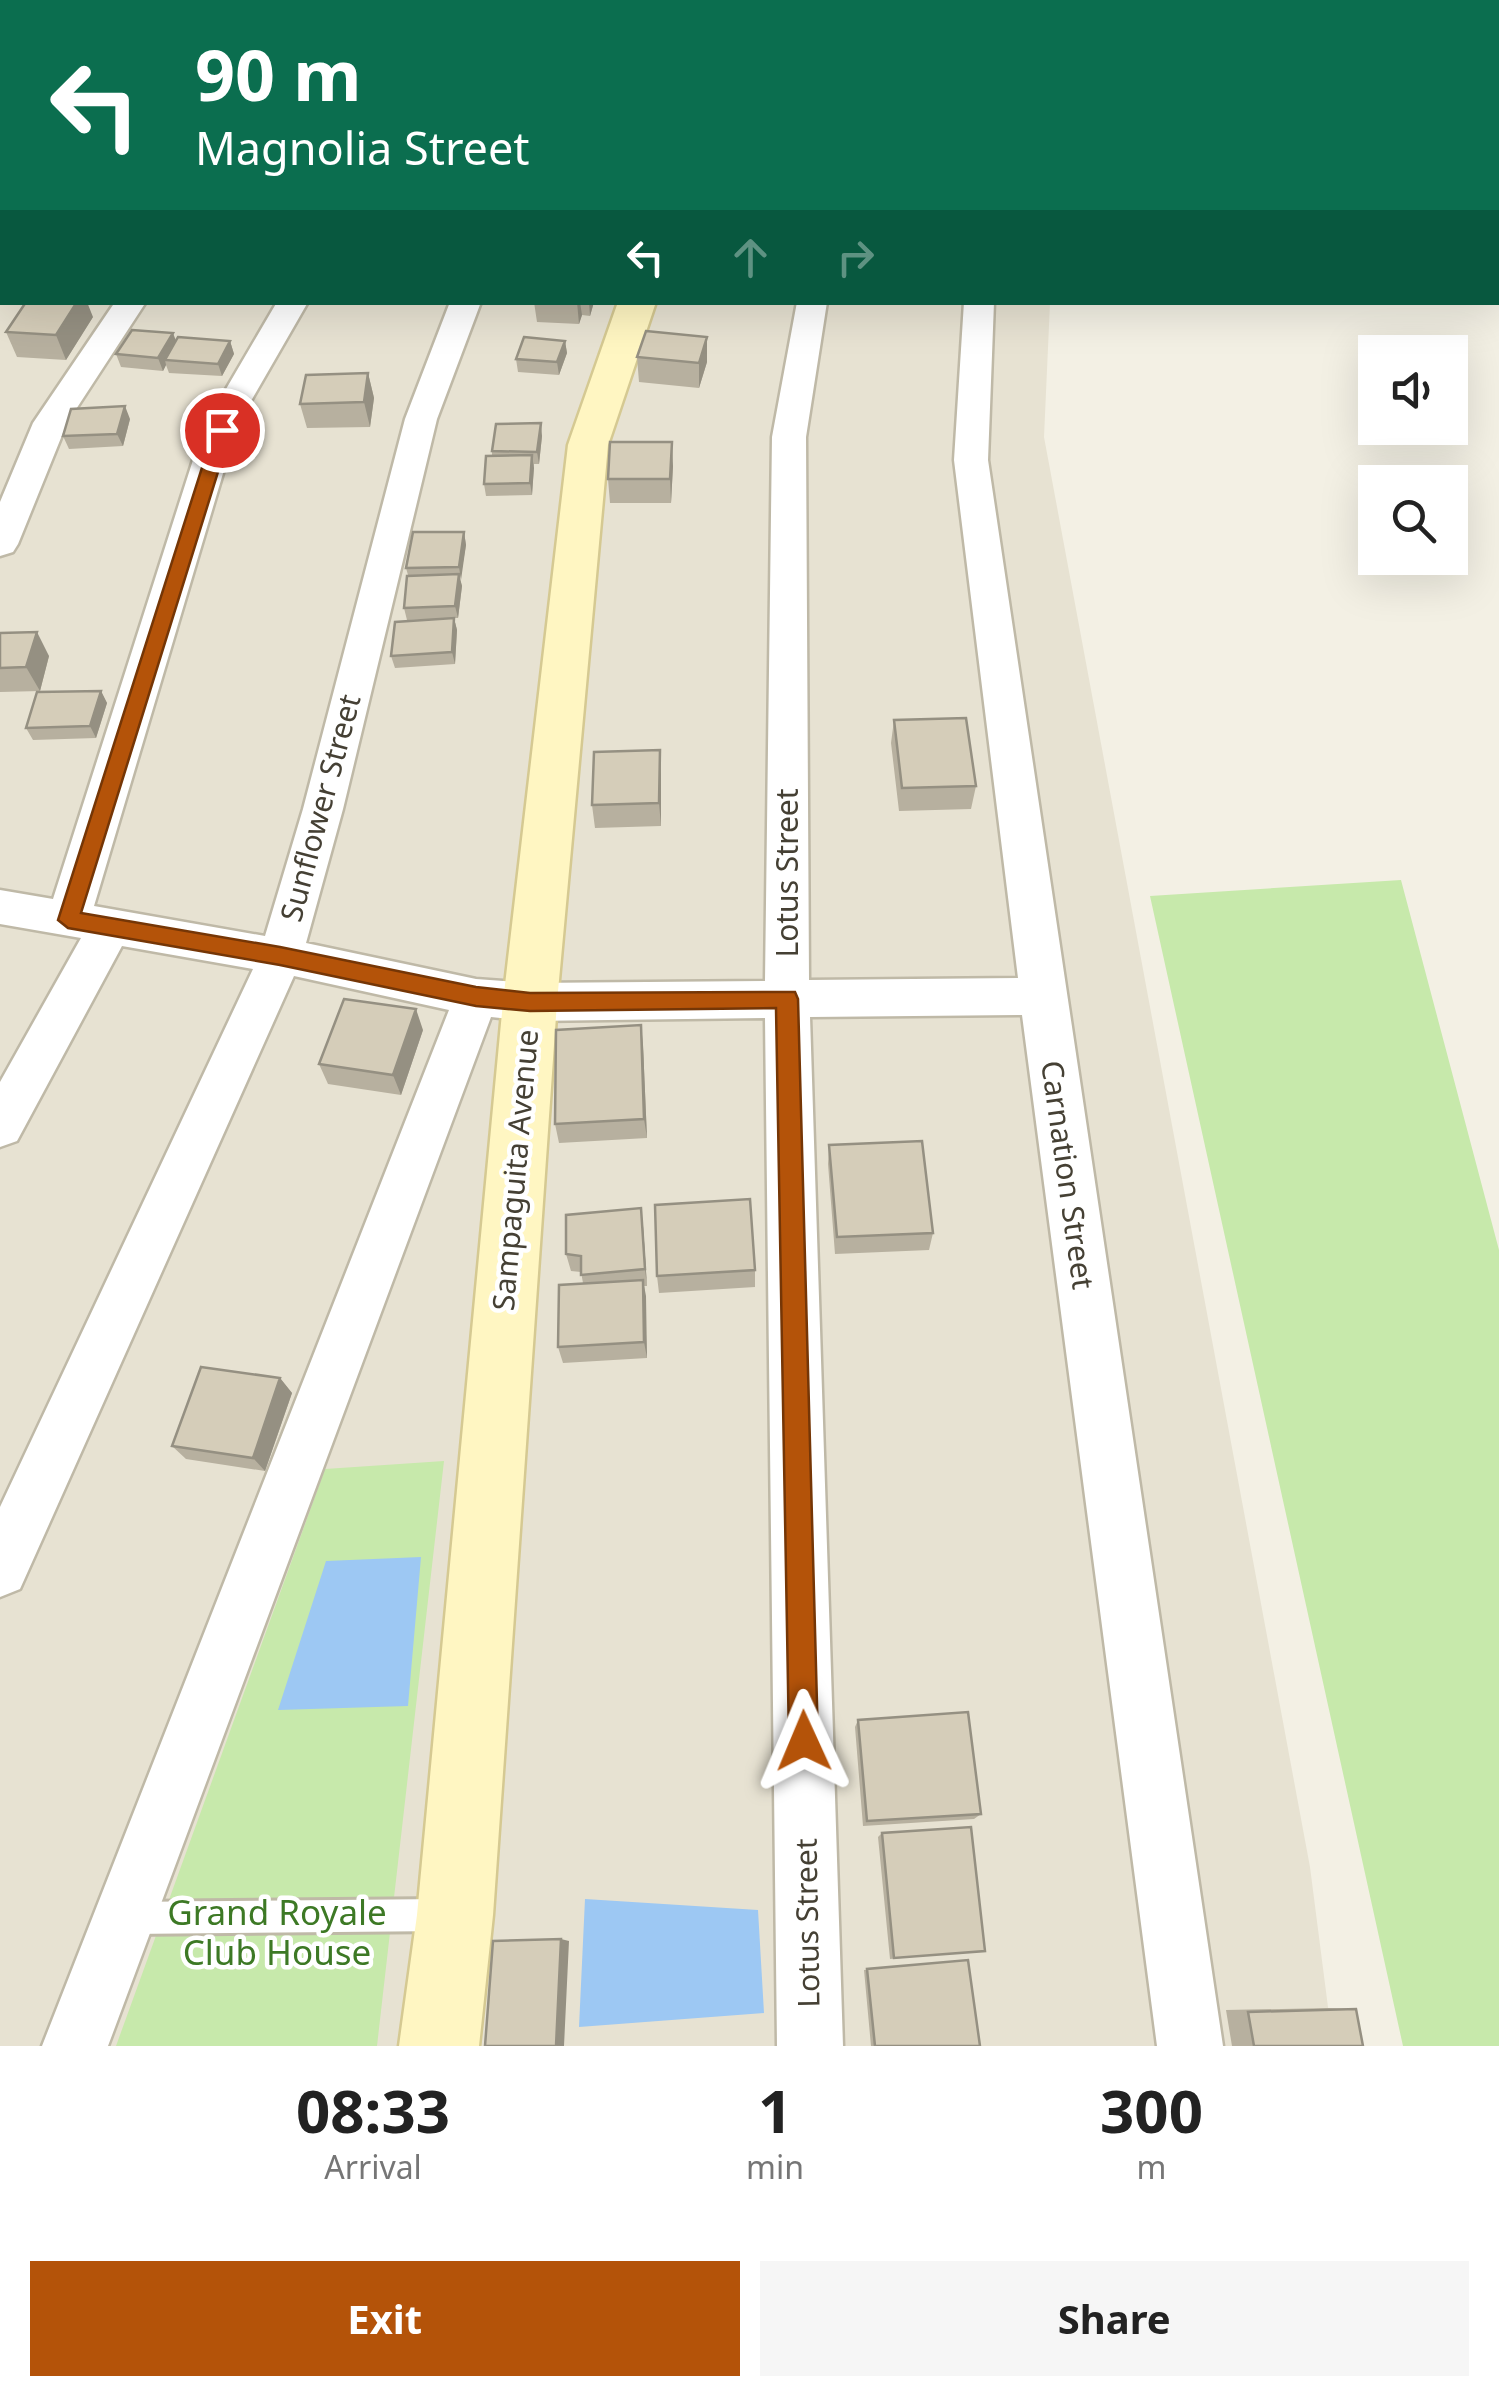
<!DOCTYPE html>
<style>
body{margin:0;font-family:"Noto Sans",sans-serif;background:#f6f6f6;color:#222;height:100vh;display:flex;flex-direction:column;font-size:38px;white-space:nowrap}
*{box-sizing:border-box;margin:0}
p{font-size:32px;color:#767676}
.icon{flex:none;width:55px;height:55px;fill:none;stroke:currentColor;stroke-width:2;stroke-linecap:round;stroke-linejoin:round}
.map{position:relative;height:2046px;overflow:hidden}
.drawer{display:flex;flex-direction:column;background:#fff;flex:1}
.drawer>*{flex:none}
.guide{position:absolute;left:0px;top:0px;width:1500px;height:305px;box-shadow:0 10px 40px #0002;background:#0b6e4f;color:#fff;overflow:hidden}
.fabs{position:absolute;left:1358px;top:335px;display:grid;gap:20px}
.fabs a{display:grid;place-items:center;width:110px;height:110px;border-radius:0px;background:#fff;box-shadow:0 10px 40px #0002;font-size:50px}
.pin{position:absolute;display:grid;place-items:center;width:85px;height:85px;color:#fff;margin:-42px;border:5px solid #fff;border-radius:50%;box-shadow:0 2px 10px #0007}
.me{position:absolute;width:110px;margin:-55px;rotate:359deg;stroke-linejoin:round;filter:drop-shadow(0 0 8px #0008)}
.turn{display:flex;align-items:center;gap:35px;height:210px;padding:0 30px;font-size:45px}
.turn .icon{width:130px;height:130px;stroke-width:2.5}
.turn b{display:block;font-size:70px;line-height:85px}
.lanes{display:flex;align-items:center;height:95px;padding:0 30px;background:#0003;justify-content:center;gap:50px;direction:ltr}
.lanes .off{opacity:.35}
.eta{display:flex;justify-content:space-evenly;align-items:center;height:170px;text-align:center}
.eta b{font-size:60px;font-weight:700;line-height:70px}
.cta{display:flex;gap:20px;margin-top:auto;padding:20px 30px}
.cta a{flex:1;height:115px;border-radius:0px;background:#b45309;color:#fff;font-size:40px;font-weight:700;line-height:115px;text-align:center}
.cta a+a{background:#f6f6f6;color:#222}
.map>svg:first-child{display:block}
.residential{fill:#e7e2d2}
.green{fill:#c7e9ab}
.water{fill:#9dc8f3}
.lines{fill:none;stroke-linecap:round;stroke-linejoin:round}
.lane-casing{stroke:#bfb9a7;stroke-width:6}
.street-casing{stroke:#bfb9a7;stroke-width:5}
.secondary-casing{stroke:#d5c992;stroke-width:5}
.lane{fill:#fff;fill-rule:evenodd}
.street{fill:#fff;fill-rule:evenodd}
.secondary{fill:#fff6c2;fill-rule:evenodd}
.wall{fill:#b7b09f}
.shaded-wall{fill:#959082}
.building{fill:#d5cdb9;stroke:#959082;stroke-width:2.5}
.route{fill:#b45309;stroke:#753606;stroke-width:2.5}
.labels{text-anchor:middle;stroke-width:9;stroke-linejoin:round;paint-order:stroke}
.street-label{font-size:30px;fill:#454034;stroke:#fff}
.near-park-label{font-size:35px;fill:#3d7925;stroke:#fff}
</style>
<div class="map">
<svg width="1499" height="2046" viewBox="0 0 1499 2046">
<rect width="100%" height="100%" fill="#f3f0e4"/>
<path class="residential" d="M0,0H1062L2,2V302L1050,303L1044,437L1310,1867L1333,2046H0Z"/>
<path class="green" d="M1401,880L1499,1250V2046H1403L1150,896Z
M444,1461L377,2046H116L325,1469Z"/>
<path class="water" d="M421,1557L408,1706L278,1710L326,1561Z
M585,1899L758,1910L764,2013L579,2027Z"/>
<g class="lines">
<defs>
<path id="lane" d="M445,1899L456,1904L461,1915L456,1926L445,1931L127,1934L116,1929L111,1918L116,1907L127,1902Z"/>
<path id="street" d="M864,0H888V2H864Z
M986,0H1010V2H986Z
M2,62V80L0,81V63Z
M2,245V265L0,266V246Z
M115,302H146L67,423L18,544L13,552L0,556V502L33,423Z
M277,302H308L251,401L227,460L94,906L265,936L303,809L405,419L450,302H481L437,419L343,809L306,943L476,979L530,983L765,981L772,437L797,302H827L806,437L809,980L1018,978L954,460L964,302H994L988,460L1223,2046H1157L1022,1015L810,1017L843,2046H777L765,1018L530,1021L491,1017L108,2046H42L449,1010L294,976L20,1589L0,1597V1507L253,969L122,946L17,1141L0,1147V1082L81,938L0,924V890L53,899L193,460L219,401Z"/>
<path id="secondary" d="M723,0H753V2H723Z
M618,302H656L608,445L557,1002L493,1915L479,2046H399L417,1915L503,1002L568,445Z"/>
</defs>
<use href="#lane" class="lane-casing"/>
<use href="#street" class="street-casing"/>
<use href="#secondary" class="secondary-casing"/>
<use href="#lane" class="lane"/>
<use href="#street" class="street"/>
<use href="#secondary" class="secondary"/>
</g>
<path class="wall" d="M534,302H594L590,316L582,315L579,324L537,322Z
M93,317L66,360L17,357L6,332Z
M176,340L230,341L234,354L222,376L169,373L166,365L163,371L121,367L116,354Z
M565,341L567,353L559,375L518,372L516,359Z
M637,357L707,362L699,388L639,382Z
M368,373L374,398L370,427L307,428L300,404Z
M130,419L123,446L69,449L63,436Z
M542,436L539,464H534L532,495L486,496L484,484L492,456V451Z
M673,466L671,503H610L608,479Z
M464,532L466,545L460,580L462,586L458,618H454L457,630L455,664L395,668L391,656L442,619L407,620L404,608L408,575L406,568Z
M0,633L49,656L40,691L0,692Z
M101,691L107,703L96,738L33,740L26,728Z
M894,720L976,786L971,809L899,811L891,743Z
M661,774V826L595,828L592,805Z
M423,1030L401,1095L328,1084L319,1064Z
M643,1045L647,1138L559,1143L555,1124Z
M829,1145L933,1233L929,1250L835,1254L828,1164Z
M643,1226L647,1286H644L647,1358L563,1363L558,1347L583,1283L581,1272L571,1271L566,1254Z
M755,1270V1287L659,1293L657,1276Z
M280,1378L292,1393L265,1471L186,1459L172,1446Z
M858,1720L981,1814L974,1819L863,1826L855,1727Z
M882,1833L985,1951L890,1959L878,1837Z
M968,1960L980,2046H871L864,1970Z
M1329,2008L1356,2009L1363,2046H1232L1226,2010Z"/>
<path class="shaded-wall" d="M25,0H41L38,2H22Z
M77,302H87L93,317L66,360L56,335Z
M577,302H580L582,315L579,324Z
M589,302H594L590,316Z
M173,333L178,346L165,360L166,365L163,371L158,358Z
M707,337V362L699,388V363Z
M230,341L234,354L222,376L218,364Z
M565,341L567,353L559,375L557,362Z
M368,373L374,398L370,427L364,402Z
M125,406L130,419L123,446L117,434Z
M541,423L542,436L539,464L537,452Z
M672,442L673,466L671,503L670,479Z
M532,455L534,468L532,495L530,483Z
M464,532L466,545L461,580L459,567Z
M459,574L462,586L458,618L455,606Z
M454,618L457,630L455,664L452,652Z
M37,632L49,656L40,691L26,667Z
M101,691L107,703L96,738L90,726Z
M660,750L661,774V826L659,803Z
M416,1009L423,1030L401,1095L393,1075Z
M641,1025L643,1045L647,1138L644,1119Z
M641,1208L643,1226L647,1286L645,1269Z
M643,1280L646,1296L647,1358L644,1342Z
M280,1378L292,1393L265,1471L253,1458Z
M561,1939L569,1941L564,2046H556Z"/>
<path class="building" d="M0,0H25L22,2L0,1Z
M475,0H520L519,2H474Z
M764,0H801L800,2H763Z
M26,302H77L56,335L6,332Z
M132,330L173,333L158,358L116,354Z
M646,331L707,337L699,363L637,357Z
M178,337L230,341L218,364L165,360Z
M524,337L565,341L557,362L516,359Z
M368,373L364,402L300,404L306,375Z
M125,406L117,434L63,436L71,409Z
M541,423L537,452L492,451L496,424Z
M610,442H672L670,479H608Z
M532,455L530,483L484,484L486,456Z
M413,532H464L459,567L406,568Z
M459,574L455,606L404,608L407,576Z
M454,618L452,652L391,656L395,622Z
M37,632L26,667L0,668V633Z
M101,691L90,726L26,728L37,692Z
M966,718L976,786L902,788L894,720Z
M660,750L659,803L592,805L594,752Z
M344,999L416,1009L393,1075L319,1064Z
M641,1025L644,1119L555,1124L556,1030Z
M922,1141L933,1233L837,1237L829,1145Z
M750,1199L755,1270L657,1276L655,1205Z
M641,1208L645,1269L581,1275V1256L566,1254V1215Z
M643,1280L644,1342L558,1347L559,1285Z
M201,1367L280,1378L253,1458L172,1446Z
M968,1712L981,1814L867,1821L858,1720Z
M971,1827L985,1951L894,1958L882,1833Z
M561,1939L556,2046H485L493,1941Z
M968,1960L980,2046H875L867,1969Z
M1356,2009L1363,2046H1254L1248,2012Z"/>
<path class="route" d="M222,425L231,430L81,913L280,947L476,987L530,993L795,992L798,999L818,1741L814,1751L804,1756L793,1751L789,1741L776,1008L530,1011L476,1006L280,965L68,928L58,920L214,430Z"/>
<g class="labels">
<g class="street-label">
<text transform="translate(321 808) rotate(-75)" y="10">Sunflower Street</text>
<text transform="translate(788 873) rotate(-90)" y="10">Lotus Street</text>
<text transform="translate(516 1170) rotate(-85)" y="10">Sampaguita Avenue</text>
<text transform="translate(1067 1175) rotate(82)" y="10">Carnation Street</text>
<text transform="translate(808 1923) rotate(-91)" y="10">Lotus Street</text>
</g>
<g class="near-park-label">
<text x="277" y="1925">Grand Royale<tspan x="277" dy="40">Club House</tspan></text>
</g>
</g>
</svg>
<div class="fabs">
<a><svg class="icon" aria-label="sound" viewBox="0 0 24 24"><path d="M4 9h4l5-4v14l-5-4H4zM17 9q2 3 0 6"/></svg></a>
<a><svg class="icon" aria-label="search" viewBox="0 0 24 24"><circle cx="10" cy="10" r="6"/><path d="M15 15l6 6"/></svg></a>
</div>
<div class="pin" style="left:222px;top:430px;background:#d93025"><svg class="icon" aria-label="arrive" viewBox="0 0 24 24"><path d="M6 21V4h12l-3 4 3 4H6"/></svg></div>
<svg class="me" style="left:804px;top:1741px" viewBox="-20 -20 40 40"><path d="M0-17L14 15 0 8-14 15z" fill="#b45309" stroke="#fff" stroke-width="4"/></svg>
<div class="guide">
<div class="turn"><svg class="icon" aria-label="left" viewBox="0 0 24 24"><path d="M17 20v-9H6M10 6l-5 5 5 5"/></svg><div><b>90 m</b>Magnolia Street</div></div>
<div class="lanes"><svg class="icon" aria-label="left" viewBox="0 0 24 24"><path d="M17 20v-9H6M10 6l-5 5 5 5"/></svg><svg class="icon off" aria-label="ahead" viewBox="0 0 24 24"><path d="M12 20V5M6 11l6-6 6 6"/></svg><svg class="icon off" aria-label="right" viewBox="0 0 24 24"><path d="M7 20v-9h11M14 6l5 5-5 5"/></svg></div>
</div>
</div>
<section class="drawer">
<div class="eta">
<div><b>08:33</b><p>Arrival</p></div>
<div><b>1</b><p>min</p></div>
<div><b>300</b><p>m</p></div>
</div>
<div class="cta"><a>Exit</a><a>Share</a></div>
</section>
